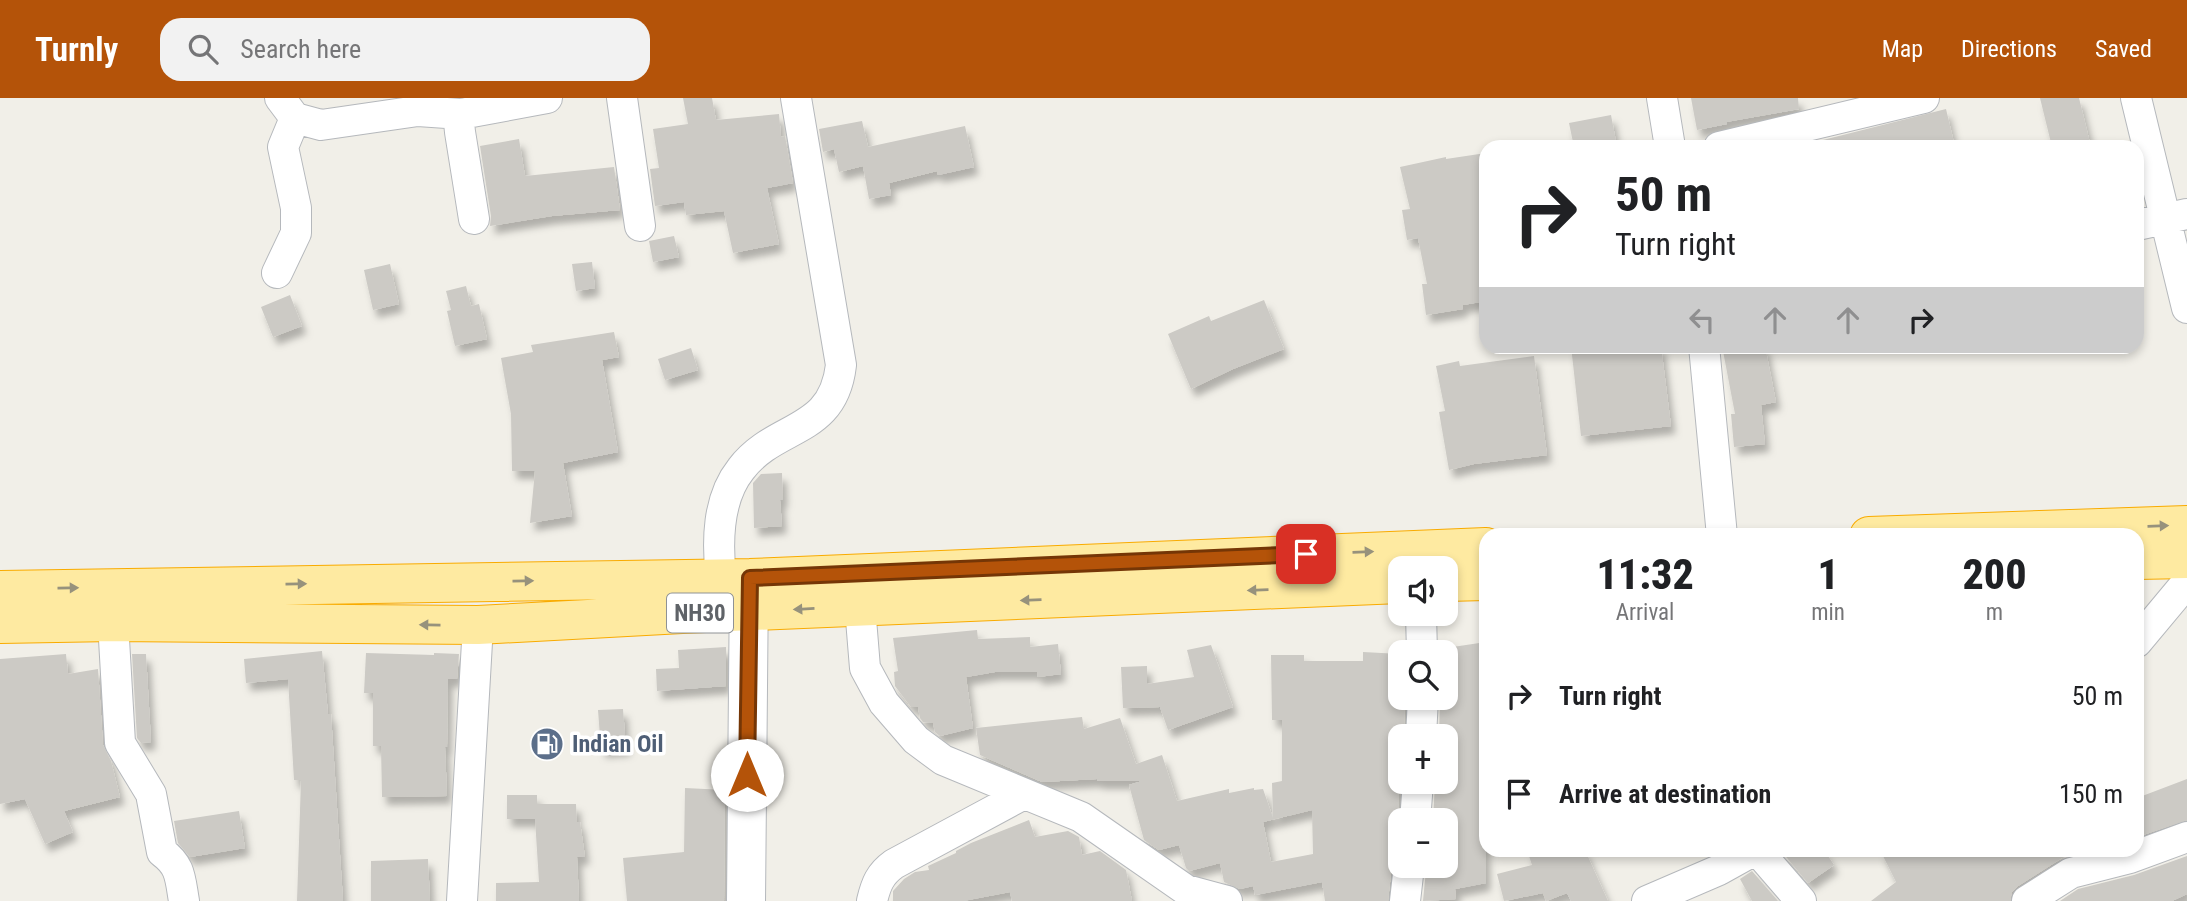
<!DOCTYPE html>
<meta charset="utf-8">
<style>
body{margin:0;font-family:"Roboto Condensed",sans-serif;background:#f2f2f2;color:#202124;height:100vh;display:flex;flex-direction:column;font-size:26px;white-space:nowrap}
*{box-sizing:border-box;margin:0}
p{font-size:23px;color:#757577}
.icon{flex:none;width:38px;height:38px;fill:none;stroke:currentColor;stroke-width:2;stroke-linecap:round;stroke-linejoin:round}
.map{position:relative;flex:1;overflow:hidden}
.side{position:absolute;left:1479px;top:430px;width:665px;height:329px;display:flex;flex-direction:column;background:#fff;border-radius:21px;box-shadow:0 4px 10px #0003}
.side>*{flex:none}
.banner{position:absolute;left:1479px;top:42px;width:665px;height:214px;border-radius:21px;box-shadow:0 4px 10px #0003;background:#fff;color:#202124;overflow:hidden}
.buttons{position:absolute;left:1388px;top:458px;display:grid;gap:14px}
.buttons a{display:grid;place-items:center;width:70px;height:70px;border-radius:14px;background:#fff;box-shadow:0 4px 10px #0003;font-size:35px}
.pin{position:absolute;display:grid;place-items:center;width:60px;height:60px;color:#fff;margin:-30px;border-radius:14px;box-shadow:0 4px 10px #0006}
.me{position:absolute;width:77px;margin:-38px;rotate:0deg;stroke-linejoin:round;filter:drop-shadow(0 0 5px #0008)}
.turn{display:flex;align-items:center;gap:24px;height:147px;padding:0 21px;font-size:32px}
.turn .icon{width:91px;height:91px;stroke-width:2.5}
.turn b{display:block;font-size:49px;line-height:60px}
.lanes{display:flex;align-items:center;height:66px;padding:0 21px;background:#0003;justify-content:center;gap:35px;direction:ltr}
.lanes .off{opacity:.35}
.eta{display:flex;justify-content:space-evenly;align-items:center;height:119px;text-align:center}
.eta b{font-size:42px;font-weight:800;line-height:49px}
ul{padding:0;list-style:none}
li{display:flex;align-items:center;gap:21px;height:98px;padding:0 21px}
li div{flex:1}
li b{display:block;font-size:26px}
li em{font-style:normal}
header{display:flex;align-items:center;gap:42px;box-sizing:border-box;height:98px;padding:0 35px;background:#b45309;color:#fff}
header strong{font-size:33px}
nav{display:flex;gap:38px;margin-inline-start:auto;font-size:24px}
.search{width:490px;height:63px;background:#f2f2f2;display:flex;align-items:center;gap:18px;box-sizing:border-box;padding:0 24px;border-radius:21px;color:#757577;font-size:26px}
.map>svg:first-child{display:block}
.building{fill:#cccac5;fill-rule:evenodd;filter:url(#shadow)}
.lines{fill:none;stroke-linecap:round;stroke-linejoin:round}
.minor-casing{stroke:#b5b8bc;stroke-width:32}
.tertiary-casing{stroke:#b5b8bc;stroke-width:40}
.trunk-casing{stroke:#f9ab00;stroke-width:40}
.minor{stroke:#fff;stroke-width:30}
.tertiary{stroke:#fff;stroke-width:38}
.trunk{stroke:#feeaa1;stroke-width:38}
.oneway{fill:#97927c}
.route-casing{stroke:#753606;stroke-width:18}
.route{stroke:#b45309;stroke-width:12}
.labels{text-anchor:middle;stroke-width:7;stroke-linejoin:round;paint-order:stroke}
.shield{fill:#fff;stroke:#8f9295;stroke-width:2}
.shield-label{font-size:23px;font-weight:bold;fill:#5f6368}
.service-label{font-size:24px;font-weight:bold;fill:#4e5e75;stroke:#fff;text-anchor:start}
</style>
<header>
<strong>Turnly</strong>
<div class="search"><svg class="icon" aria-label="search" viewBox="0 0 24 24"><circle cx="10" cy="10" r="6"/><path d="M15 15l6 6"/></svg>Search here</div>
<nav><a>Map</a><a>Directions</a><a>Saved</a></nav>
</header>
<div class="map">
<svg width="2187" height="803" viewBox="0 0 2187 803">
<defs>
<filter id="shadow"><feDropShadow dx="4.5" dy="8" stdDeviation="3.5" flood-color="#0004"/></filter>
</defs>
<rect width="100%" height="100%" fill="#f1efe8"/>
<path class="building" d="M683,0H712L716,22L779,16L781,39L785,38L793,85L767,90L779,146L733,155L724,113L686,117L684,104L655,108L650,71L659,70L653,31L688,26Z
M1691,0H1798L1799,11L1726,24L1727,26L1697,32Z
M2040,0H2079L2091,49H2052Z
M1946,11L1955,49H1824L1823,42Z
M1611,17L1617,49H1574L1569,25Z
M862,23L868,49L965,28L974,69L938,77L937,73L889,85L891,97L869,101L863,68L839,74L834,51L823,54L819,31Z
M519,41L525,78L614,69L620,112L552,118L490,128L491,118L480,48Z
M1486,55V203L1463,207V211L1426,217L1422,186H1427L1418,140L1407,142L1402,112L1410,111L1400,69L1446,59V61Z
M674,138L679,159L653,164L649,143Z
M592,164L595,190L576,193L572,166Z
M390,166L399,206L373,212L364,172Z
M466,188L471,208L479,206L487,241L455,248L447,213L451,212L446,193Z
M290,197L302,228L273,239L261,209Z
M1264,202L1284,251L1233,271L1191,291L1168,236L1209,218L1211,223Z
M614,234L619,259L602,262L618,354L563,365L572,418L530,425L535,373H512L511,316L501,260L533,254L531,247Z
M1571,248H1661L1671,328L1581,338Z
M1744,248H1765L1776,304L1761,307L1765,346L1734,349L1731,316H1735L1723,253Z
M691,250L698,272L665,282L658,261Z
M1534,258L1547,357L1474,366L1449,372L1439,314L1445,313L1436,268L1459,263L1460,268Z
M782,375L783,402H780L782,428L754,430L753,385L761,376Z
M977,532L978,541L1030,539V549L1058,546L1061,576L1038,579L1037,574H995L966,579L973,630L940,638L935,634L933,625L923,624L920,620L918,609H911L895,588L894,574L898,573L893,540Z
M1486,544V785L1455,791L1456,801L1423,803L1426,772L1446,768V723H1433L1435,684H1446V639H1439L1440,600H1446V550Z
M1211,547L1233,609L1168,632L1160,609L1123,610L1121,569L1147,568V586L1194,579L1187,552Z
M726,549V588L657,593L656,571L679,570L678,552Z
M322,553L328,616H331L343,803H297L301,682H294L288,581L246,585L244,561Z
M1363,554L1400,556V600H1405L1404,639H1400L1398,755L1392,766L1388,803H1325L1322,784L1255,797L1253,788L1240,791L1224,784L1220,765L1189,773L1186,770L1179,747L1159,752L1144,742L1129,687L1142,683H1098L1097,681L1042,684L980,657L976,630L1082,619L1084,631L1120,620L1136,666L1162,657L1177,703L1229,691V695L1254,690V692L1263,691L1273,720L1272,685L1282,683V622H1272L1271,557H1304V563H1363ZM1312,712L1313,756L1271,764L1263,724Z
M366,555L434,557V555L459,556L457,581H448L447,649H445L447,698L382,699L381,648H373V595H364Z
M66,556L68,576L98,571L103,647L111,663L120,699L64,713L73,734L45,746L25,701L0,706V561Z
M132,556H146L151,644L141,645L137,640Z
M623,611L626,650L601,652L598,612Z
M2187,681V722L2137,739V700Z
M685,690L725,692L724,803H627L623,760L684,754Z
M507,697H537V706H576L577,724H580L585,759H577L579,803H496V785L539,784L535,721H507Z
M239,713L245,750L190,759L178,745L174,723Z
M1029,722L1035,739L1068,733L1079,739L1082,757L1100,753L1126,772L1132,803H1012L1010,794L963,803H893V793L904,781L915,774L929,772L928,768L956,755V753L971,745Z
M1527,752H1585L1608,803H1571L1567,795L1546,803L1543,795L1504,803L1497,776L1532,767Z
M1783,752H1824L1834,767L1808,785L1782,754Z
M1880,752H2088L2062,760L2018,788L2012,794L2010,803H1871L1896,784Z
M2187,758V796L2172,803H2060L2078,791L2134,777Z
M428,761L430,803H371V763Z
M1752,773L1778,803H1752L1740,781Z"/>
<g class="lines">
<defs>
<path id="minor" d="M280,0L295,20L321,27L418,13L461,16
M622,0L640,128
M1662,0L1670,49
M2136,0L2187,210
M1719,49L1924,0
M474,121L460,34L459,24L461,16L547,0
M2137,127L2187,116
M277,175L296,135V110L283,49L295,20
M1704,248L1722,438
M721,480C717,444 717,401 741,371C776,325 833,337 841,267L796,0
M860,509L865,570L884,605L916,642L943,662L1081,719L1186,792L1227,803
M1421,516L1422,555
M113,524L120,645L151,696L162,754C181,768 180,780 184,803
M2137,544L2187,484
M1421,639L1423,600
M1415,723L1418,684
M1757,752L1801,803
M462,803L478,527
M872,803C876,786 880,776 894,766L1024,696
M1405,803L1409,768
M1647,803L1719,772L1755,752
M2027,803L2071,775L2130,760L2187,739"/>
<path id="tertiary" d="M746,803L749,482"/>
<path id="trunk" d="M1869,438L2187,427
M2137,462L2187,461
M1446,484L1486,483
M0,492L750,480L1486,449
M0,526L113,524L478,527L682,516L1400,486"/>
</defs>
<use href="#minor" class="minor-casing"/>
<use href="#tertiary" class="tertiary-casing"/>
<use href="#trunk" class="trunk-casing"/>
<use href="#minor" class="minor"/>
<use href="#tertiary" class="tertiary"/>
<use href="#trunk" class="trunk"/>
</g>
<defs><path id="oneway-solid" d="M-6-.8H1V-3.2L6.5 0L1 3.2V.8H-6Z" transform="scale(1.75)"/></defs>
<g class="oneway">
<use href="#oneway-solid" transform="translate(2158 428) rotate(-2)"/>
<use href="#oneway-solid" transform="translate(1363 454) rotate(-2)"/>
<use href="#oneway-solid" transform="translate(523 483) rotate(-1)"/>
<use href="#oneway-solid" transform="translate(296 486) rotate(-1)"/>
<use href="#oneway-solid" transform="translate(68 490) rotate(-1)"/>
<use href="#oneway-solid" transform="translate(1258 492) rotate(178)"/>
<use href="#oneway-solid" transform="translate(1031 502) rotate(178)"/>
<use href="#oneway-solid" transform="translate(804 511) rotate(177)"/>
<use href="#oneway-solid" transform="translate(430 527) rotate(-179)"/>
</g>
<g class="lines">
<defs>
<path id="route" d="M747,677L750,480L1306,456"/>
</defs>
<use href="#route" class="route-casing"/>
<use href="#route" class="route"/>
</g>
<defs>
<symbol id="fuel-disc" viewBox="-11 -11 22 22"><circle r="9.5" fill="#5c6f8a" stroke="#fff"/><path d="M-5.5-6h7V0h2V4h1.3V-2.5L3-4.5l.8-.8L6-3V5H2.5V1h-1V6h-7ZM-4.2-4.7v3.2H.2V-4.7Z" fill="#fff"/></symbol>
</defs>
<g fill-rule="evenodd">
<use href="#fuel-disc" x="528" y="627" width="38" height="38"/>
</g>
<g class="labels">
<rect class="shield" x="667" y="495.5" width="66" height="39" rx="5"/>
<g class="shield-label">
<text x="700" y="523">NH30</text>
</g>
<g class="service-label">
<text x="572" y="654">Indian Oil</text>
</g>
</g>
</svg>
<div class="buttons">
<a><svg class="icon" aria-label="sound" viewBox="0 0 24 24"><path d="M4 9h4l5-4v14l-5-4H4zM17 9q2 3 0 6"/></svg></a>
<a><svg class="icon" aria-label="search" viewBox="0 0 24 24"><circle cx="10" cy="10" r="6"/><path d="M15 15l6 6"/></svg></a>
<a>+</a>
<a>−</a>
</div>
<div class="pin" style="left:1306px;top:456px;background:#d93025"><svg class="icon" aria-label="arrive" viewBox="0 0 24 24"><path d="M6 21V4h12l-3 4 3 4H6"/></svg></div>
<svg class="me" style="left:747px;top:677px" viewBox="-20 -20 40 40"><circle r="19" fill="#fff"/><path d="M0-13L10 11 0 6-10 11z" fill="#b45309"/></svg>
<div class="banner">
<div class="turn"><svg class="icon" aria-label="right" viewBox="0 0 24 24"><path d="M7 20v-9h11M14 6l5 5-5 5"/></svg><div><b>50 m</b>Turn right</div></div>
<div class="lanes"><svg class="icon off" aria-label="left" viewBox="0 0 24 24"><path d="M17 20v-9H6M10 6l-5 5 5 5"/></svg><svg class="icon off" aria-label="ahead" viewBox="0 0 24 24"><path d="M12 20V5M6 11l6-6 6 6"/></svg><svg class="icon off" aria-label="ahead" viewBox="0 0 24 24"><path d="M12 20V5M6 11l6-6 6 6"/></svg><svg class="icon" aria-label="right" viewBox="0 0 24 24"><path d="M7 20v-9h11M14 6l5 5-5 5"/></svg></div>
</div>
<section class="side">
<div class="eta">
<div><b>11:32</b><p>Arrival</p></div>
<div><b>1</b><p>min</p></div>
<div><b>200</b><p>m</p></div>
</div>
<ul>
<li><svg class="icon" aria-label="right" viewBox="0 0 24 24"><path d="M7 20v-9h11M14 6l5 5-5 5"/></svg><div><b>Turn right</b></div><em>50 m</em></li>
<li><svg class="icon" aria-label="arrive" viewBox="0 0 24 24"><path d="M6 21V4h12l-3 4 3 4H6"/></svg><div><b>Arrive at destination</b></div><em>150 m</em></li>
</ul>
</section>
</div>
